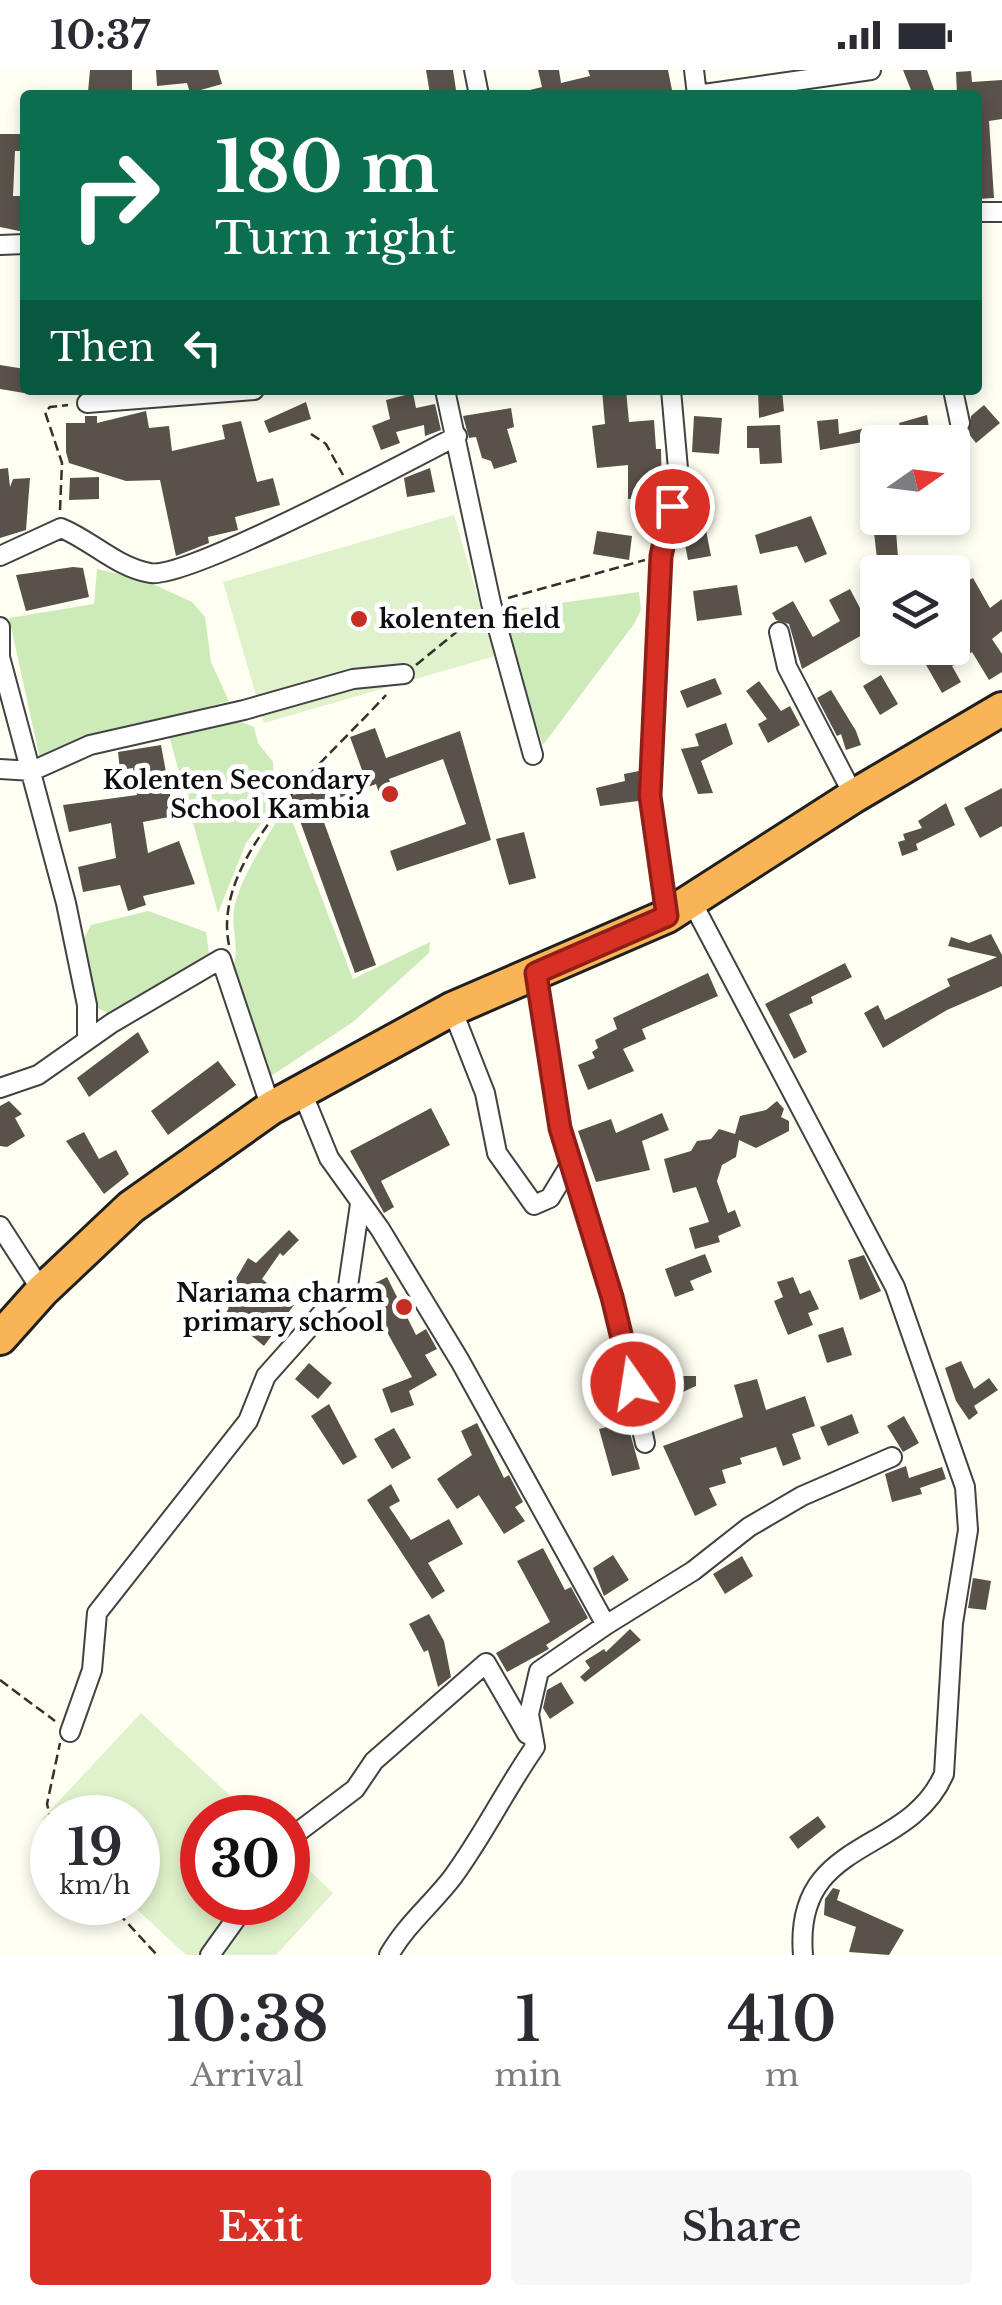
<!DOCTYPE html>
<style>
body{margin:0;font-family:"Libre Baskerville",serif;background:#f7f7f7;color:#2b2b33;height:100vh;display:flex;flex-direction:column;font-size:38px;white-space:nowrap}
*{box-sizing:border-box;margin:0}
p{font-size:32px;color:#7c7c81}
.icon{flex:none;width:55px;height:55px;fill:none;stroke:currentColor;stroke-width:2;stroke-linecap:round;stroke-linejoin:round}
.map{position:relative;height:1885px;overflow:hidden}
.drawer{display:flex;flex-direction:column;background:#fff;flex:1}
.drawer>*{flex:none}
.hud{position:absolute;left:20px;top:20px;width:962px;height:305px;border-radius:10px;box-shadow:0 5px 15px #0003;background:#0b6e4f;color:#fff;overflow:hidden}
.needle{width:65px;rotate:76deg}
.buttons{position:absolute;left:860px;top:355px;display:grid;gap:20px}
.buttons a{display:grid;place-items:center;width:110px;height:110px;border-radius:10px;background:#fff;box-shadow:0 5px 15px #0003;font-size:50px}
.speed{position:absolute;left:30px;top:1725px;display:flex;gap:20px;font-size:50px;font-weight:700;text-align:center}
.speed>*{display:grid;place-content:center;width:130px;height:130px;border-radius:50%;background:#fff;box-shadow:0 5px 15px #0003;line-height:1}
.speed small{font-size:25px;font-weight:400}
.speed .limit{border:15px solid #d22;background:#fff;color:#111}
.pin{position:absolute;display:grid;place-items:center;width:85px;height:85px;color:#fff;margin:-42px;border:5px solid #fff;border-radius:50%;box-shadow:0 2px 10px #0007}
.me{position:absolute;width:110px;margin:-55px;rotate:347deg;stroke-linejoin:round;filter:drop-shadow(0 0 8px #0008)}
.turn{display:flex;align-items:center;gap:35px;height:210px;padding:0 30px;font-size:45px}
.turn .icon{width:130px;height:130px;stroke-width:2.5}
.turn b{display:block;font-size:70px;line-height:85px}
.then{display:flex;align-items:center;height:95px;padding:0 30px;background:#0003;gap:20px;font-size:38px}
.eta{display:flex;justify-content:space-evenly;align-items:center;height:170px;text-align:center}
.eta b{font-size:60px;font-weight:600;line-height:70px}
.primary-button{display:flex;gap:20px;margin-top:auto;padding:20px 30px}
.primary-button a{flex:1;height:115px;border-radius:10px;background:#d93025;color:#fff;font-size:40px;font-weight:600;line-height:115px;text-align:center}
.primary-button a+a{background:#f7f7f7;color:#2b2b33}
.status{display:flex;justify-content:space-between;align-items:center;height:70px;padding:0 50px;background:#fff;direction:ltr}
.status svg{height:28px;fill:currentColor}
.map>svg:first-child{display:block}
.green{fill:#cdebb9}
.pitch{fill:#e0f2cb}
.building{fill:#59524b}
.lines{fill:none;stroke-linecap:round;stroke-linejoin:round}
.street-casing{stroke:#424242;stroke-width:22}
.highway-casing{stroke:#202020;stroke-width:38}
.path{stroke:#313131;stroke-width:2.5;stroke-dasharray:10 5;stroke-linecap:butt}
.street{stroke:#fff;stroke-width:18}
.highway{stroke:#f9b456;stroke-width:32}
.route-casing{stroke:#8d1f18;stroke-width:25}
.route{stroke:#d93025;stroke-width:18}
.poi-dot{fill:#c52e21;stroke:#fff;stroke-width:4}
.labels{text-anchor:middle;stroke-width:10;stroke-linejoin:round;paint-order:stroke}
.poi-label{font-size:25px;font-weight:bold;fill:#0f0f0f;stroke:#fff;text-anchor:end}
</style>
<div class="status"><b>10:37</b><svg viewBox="0 0 49 12"><path d="M0 12V9h3v3zM5 12V6h3v6zM10 12V3h3v9zM15 12V0h3v12zM26 1h20v11H26zM47 4h2v5h-2z"/></svg></div>
<div class="map">
<svg width="1002" height="1885" viewBox="0 0 1002 1885">
<rect width="100%" height="100%" fill="#fffef2"/>
<path class="green" d="M97,499L144,510L192,532L205,547L211,592L229,631L88,669L40,689L9,548L94,534Z
M639,522L641,540L634,554L543,675L513,592L502,541Z
M241,652L254,657L258,673L273,692L275,735L246,773L218,843L168,662Z
M286,735L353,909L430,872L429,883L353,952L271,1006L233,896C241,878 229,856 235,834C245,799 268,767 286,735Z
M148,841L206,862L209,883L121,941L108,943L95,937L82,872L91,855Z"/>
<path class="pitch" d="M454,445L495,586L264,653L223,512Z
M141,1643L253,1747L202,1748V1832H288V1780L333,1823L276,1885H186L130,1833L138,1832V1748H52V1759L42,1749Z"/>
<path class="building" d="M90,0H132V23L88,22Z
M156,0H218L222,14L190,23L187,13L157,16Z
M426,0H453L456,20L430,24Z
M538,0H559L561,13L590,6L588,0H668L672,20L652,25H531L530,20L542,17Z
M903,0H927L936,25H913Z
M971,1L972,12L1002,10V49L989,51L994,128L978,129V25H957L956,2Z
M0,64H23V81H15L13,126H25L24,162L0,157Z
M0,295L25,299L24,323L0,319Z
M602,320H626L629,352L654,350L656,379H661L662,429H628V395L597,398L592,356L605,354Z
M758,320H782L784,341L759,348Z
M413,323L416,338L435,334L441,360L425,366L424,355L396,362L400,373L381,380L372,356L390,349L386,330Z
M306,332L311,349L269,363L264,351Z
M984,335L1000,353L976,373L968,363L971,346Z
M511,338L514,357L507,359L517,392L494,399L491,391L482,388L476,367L469,368L463,346Z
M146,341L149,358L169,356L172,381L225,369L222,355L241,351L257,412L273,408L280,435L235,447L238,460L208,467L209,473L176,486L160,410L126,411L69,393L66,382V353H85V346H97V353Z
M927,345L931,372H903L899,353Z
M694,346L722,348L719,384L692,382Z
M838,349L839,364L866,358L868,371L820,380L817,351Z
M780,355L782,393L760,394L759,378H747V356Z
M8,398L10,417L13,409L30,408L26,460L0,468V399Z
M430,398L435,422L407,427L404,408Z
M99,407V429L69,430L70,408Z
M811,446L827,484L805,493L797,476L760,484L755,465Z
M706,460L711,486L688,490L683,464Z
M597,461L632,466L629,490L593,484Z
M896,461L898,487L877,489L874,462Z
M73,497L83,498L89,527L26,541L16,505Z
M973,508L990,538L1002,529V561L992,569L1002,584V602L989,610L972,582L952,596L961,612L942,623L925,593L952,578V565L967,555L952,529V520Z
M737,515L742,545L697,551L693,521Z
M850,519L861,540L878,536V556L802,599L789,554L776,550L772,543L793,531L813,567L840,551L829,530Z
M881,605L898,634L880,645L863,616Z
M715,608L722,624L687,638L680,621Z
M759,611L781,641L790,636L800,655L768,673L758,654L767,649L746,621Z
M831,620L856,661L861,675L846,680L841,664L837,666L817,628Z
M726,653L733,674L701,691L713,723L698,724L681,679L699,676L695,664Z
M375,658L386,688L460,661L491,770L397,801L390,781L466,754L443,689L389,709L394,724L381,729L376,714L318,736L376,895L355,903L291,726L362,700L350,667Z
M161,675L174,746L143,752L148,783L179,771L195,814L143,826L146,835L128,841L120,815L83,822L78,797L116,788L111,753L69,762L63,735L137,725L133,698L120,700L118,682Z
M639,701L638,731L600,736L596,718L625,711L624,704Z
M1002,718V756L980,768L964,738Z
M946,733L955,755L916,774L918,780L902,786L898,772L905,770L903,764L922,758L918,751Z
M524,762L536,808L509,815L496,769Z
M991,864L1002,885V916L947,940L883,978L864,943L878,935L885,950L950,916L947,909L997,887L948,876L951,867L969,873Z
M845,893L852,907L811,927L813,933L789,944L807,982L794,989L765,934Z
M708,903L718,926L642,959L646,969L623,979L634,1001L588,1020L578,995L595,988L592,982L598,978L595,970L617,959L613,948Z
M138,962L149,982L89,1027L77,1008Z
M218,991L236,1015L168,1065L151,1041Z
M9,1031L22,1044L15,1048L25,1066L7,1077L0,1076V1036Z
M777,1031L784,1039L781,1047L789,1051V1061L756,1078L739,1070L736,1087L722,1095L717,1111L728,1143L735,1140L741,1156L718,1166L720,1172L695,1179L689,1158L709,1152L696,1117L673,1123L664,1089L691,1081L697,1071L711,1069L719,1059L735,1064L740,1046L766,1040Z
M431,1038L450,1075L381,1111L394,1137L384,1143L350,1081Z
M662,1043L669,1060L642,1071L650,1100L596,1112L578,1061L611,1049L616,1063Z
M84,1062L99,1089L116,1080L129,1104L104,1124L66,1071Z
M289,1160L299,1170L283,1186L280,1183L262,1209L294,1235L264,1276L225,1244L229,1238L222,1233L248,1188L256,1193Z
M705,1184L712,1202L690,1211L694,1220L675,1227L665,1199Z
M864,1185L881,1221L860,1230L848,1190Z
M387,1207L416,1265L426,1259L437,1279L425,1285L437,1305L409,1321L414,1335L391,1343L382,1319L412,1307L363,1219Z
M793,1207L800,1224L810,1220L819,1239L808,1243L813,1255L788,1265L774,1231L783,1227L777,1212Z
M843,1257L852,1285L827,1293L818,1265Z
M961,1291L974,1319L989,1308L998,1320L974,1336L978,1343L969,1350L956,1331L945,1298Z
M309,1293L332,1313L318,1329L295,1309Z
M671,1293L676,1306H696V1316L650,1337L642,1303Z
M757,1309L766,1340L805,1326L815,1356L792,1364L801,1389L783,1396L776,1377L740,1388L742,1394L722,1400L726,1413L709,1418L717,1435L695,1446L663,1376L743,1347L734,1315Z
M329,1334L357,1387L343,1395L311,1346Z
M852,1344L859,1363L828,1376L820,1357Z
M904,1346L919,1373L903,1382L887,1356Z
M627,1352L640,1399L612,1406L599,1359Z
M477,1353L504,1408L509,1405L523,1432L515,1437L525,1451L504,1464L479,1425L457,1439L437,1409L472,1385L461,1361Z
M394,1358L411,1388L392,1399L374,1369Z
M906,1396L909,1408L942,1397L946,1409L920,1418L922,1424L892,1432L885,1404Z
M391,1414L400,1431L389,1437L411,1470L449,1449L463,1474L428,1493L445,1521L432,1529L367,1430Z
M543,1478L565,1520L571,1517L588,1548L546,1575L549,1579L507,1602L496,1583L550,1552L517,1491Z
M613,1485L629,1510L604,1526L593,1498Z
M742,1486L753,1506L725,1524L713,1504Z
M973,1508L991,1511L986,1540L968,1538Z
M429,1544L444,1571L451,1607L438,1617L428,1580L424,1582L409,1554Z
M630,1559L641,1570L585,1612L580,1607L590,1598L585,1591L604,1579L606,1582Z
M561,1612L574,1633L550,1649L543,1638L547,1620Z
M818,1746L826,1757L798,1779L789,1767Z
M833,1818L840,1820L837,1830L904,1860L889,1885L849,1882L856,1857L824,1845L825,1829Z"/>
<g class="lines">
<defs>
<path id="street" d="M474,0L479,25
M694,0L697,25
M697,25L871,0
M978,142H1002
M0,175L25,174
M445,320L491,533L533,685
M953,320L960,353
M87,333L254,320
M0,486L61,458C91,470 116,497 150,503C187,510 410,390 457,366
M0,557V586
M779,562L787,597L854,726
M0,587L66,833L87,935V969
M0,699L32,701L90,675L244,640L353,609L404,604
M692,832L895,1217L965,1417L968,1460L953,1553L944,1704C908,1787 793,1766 803,1885
M667,846L650,726L661,486L679,410L671,320
M536,903L560,1058L612,1227L645,1373
M452,939L485,1023L497,1083L534,1135L550,1128L570,1095
M0,1018L38,1005L112,953L221,889L271,1038
M302,1022L329,1088L380,1159L460,1291L606,1555L539,1601L529,1644L535,1677C505,1720 483,1766 452,1808C431,1835 406,1855 389,1885
M0,1156L42,1221
M606,1555L693,1501L749,1457L802,1426L892,1387
M70,1662L92,1600L97,1543L248,1351L266,1306L324,1241L347,1223L360,1134
M288,1776L298,1762L355,1719L374,1691L486,1593L527,1664
M210,1885L248,1832"/>
<path id="highway" d="M0,1268L42,1221L131,1137L271,1038L452,939L667,846L854,726L1002,639"/>
</defs>
<use href="#street" class="street-casing"/>
<use href="#highway" class="highway-casing"/>
<path class="path" d="M311,364L326,374L343,405
M60,440L62,393L45,342L50,337L68,335
M508,528L645,490
M416,595L476,546
M229,875C210,785 331,686 386,625
M0,1610L55,1651
M52,1753L47,1734L60,1673
M108,1832L157,1885"/>
<use href="#street" class="street"/>
<use href="#highway" class="highway"/>
</g>
<g class="lines">
<defs>
<path id="route" d="M633,1314L612,1227L560,1058L536,903L667,846L650,726L661,486L672,436"/>
</defs>
<use href="#route" class="route-casing"/>
<use href="#route" class="route"/>
</g>
<g class="poi-dot">
<circle cx="359" cy="549" r="10"/>
<circle cx="390" cy="724" r="10"/>
<circle cx="404" cy="1237" r="10"/>
</g>
<g class="labels">
<g class="poi-label">
<text x="379" y="558" text-anchor="start">kolenten field</text>
<text x="370" y="719">Kolenten Secondary<tspan x="370" dy="29">School Kambia</tspan></text>
<text x="384" y="1232">Nariama charm<tspan x="384" dy="29">primary school</tspan></text>
</g>
</g>
</svg>
<div class="buttons">
<a><svg class="needle" viewBox="-14 -14 28 28"><path d="M0-13l5 13h-10z" fill="#e53935"/><path d="M0 13l5-13h-10z" fill="#7c7c81"/></svg></a>
<a><svg class="icon" aria-label="layers" viewBox="0 0 24 24"><path d="M12 4l9 5-9 5-9-5zM3 14l9 5 9-5"/></svg></a>
</div>
<div class="speed"><div>19<small>km/h</small></div><div class="limit">30</div></div>
<div class="pin" style="left:672px;top:436px;background:#d93025"><svg class="icon" aria-label="arrive" viewBox="0 0 24 24"><path d="M6 21V4h12l-3 4 3 4H6"/></svg></div>
<svg class="me" style="left:633px;top:1314px" viewBox="-20 -20 40 40"><circle r="17" fill="#d93025" stroke="#fff" stroke-width="3"/><path d="M0-11L8 9 0 5-8 9z" fill="#fff"/></svg>
<div class="hud">
<div class="turn"><svg class="icon" aria-label="right" viewBox="0 0 24 24"><path d="M7 20v-9h11M14 6l5 5-5 5"/></svg><div><b>180 m</b>Turn right</div></div>
<div class="then">Then<svg class="icon" aria-label="left" viewBox="0 0 24 24"><path d="M17 20v-9H6M10 6l-5 5 5 5"/></svg></div>
</div>
</div>
<section class="drawer">
<div class="eta">
<div><b>10:38</b><p>Arrival</p></div>
<div><b>1</b><p>min</p></div>
<div><b>410</b><p>m</p></div>
</div>
<div class="primary-button"><a>Exit</a><a>Share</a></div>
</section>
